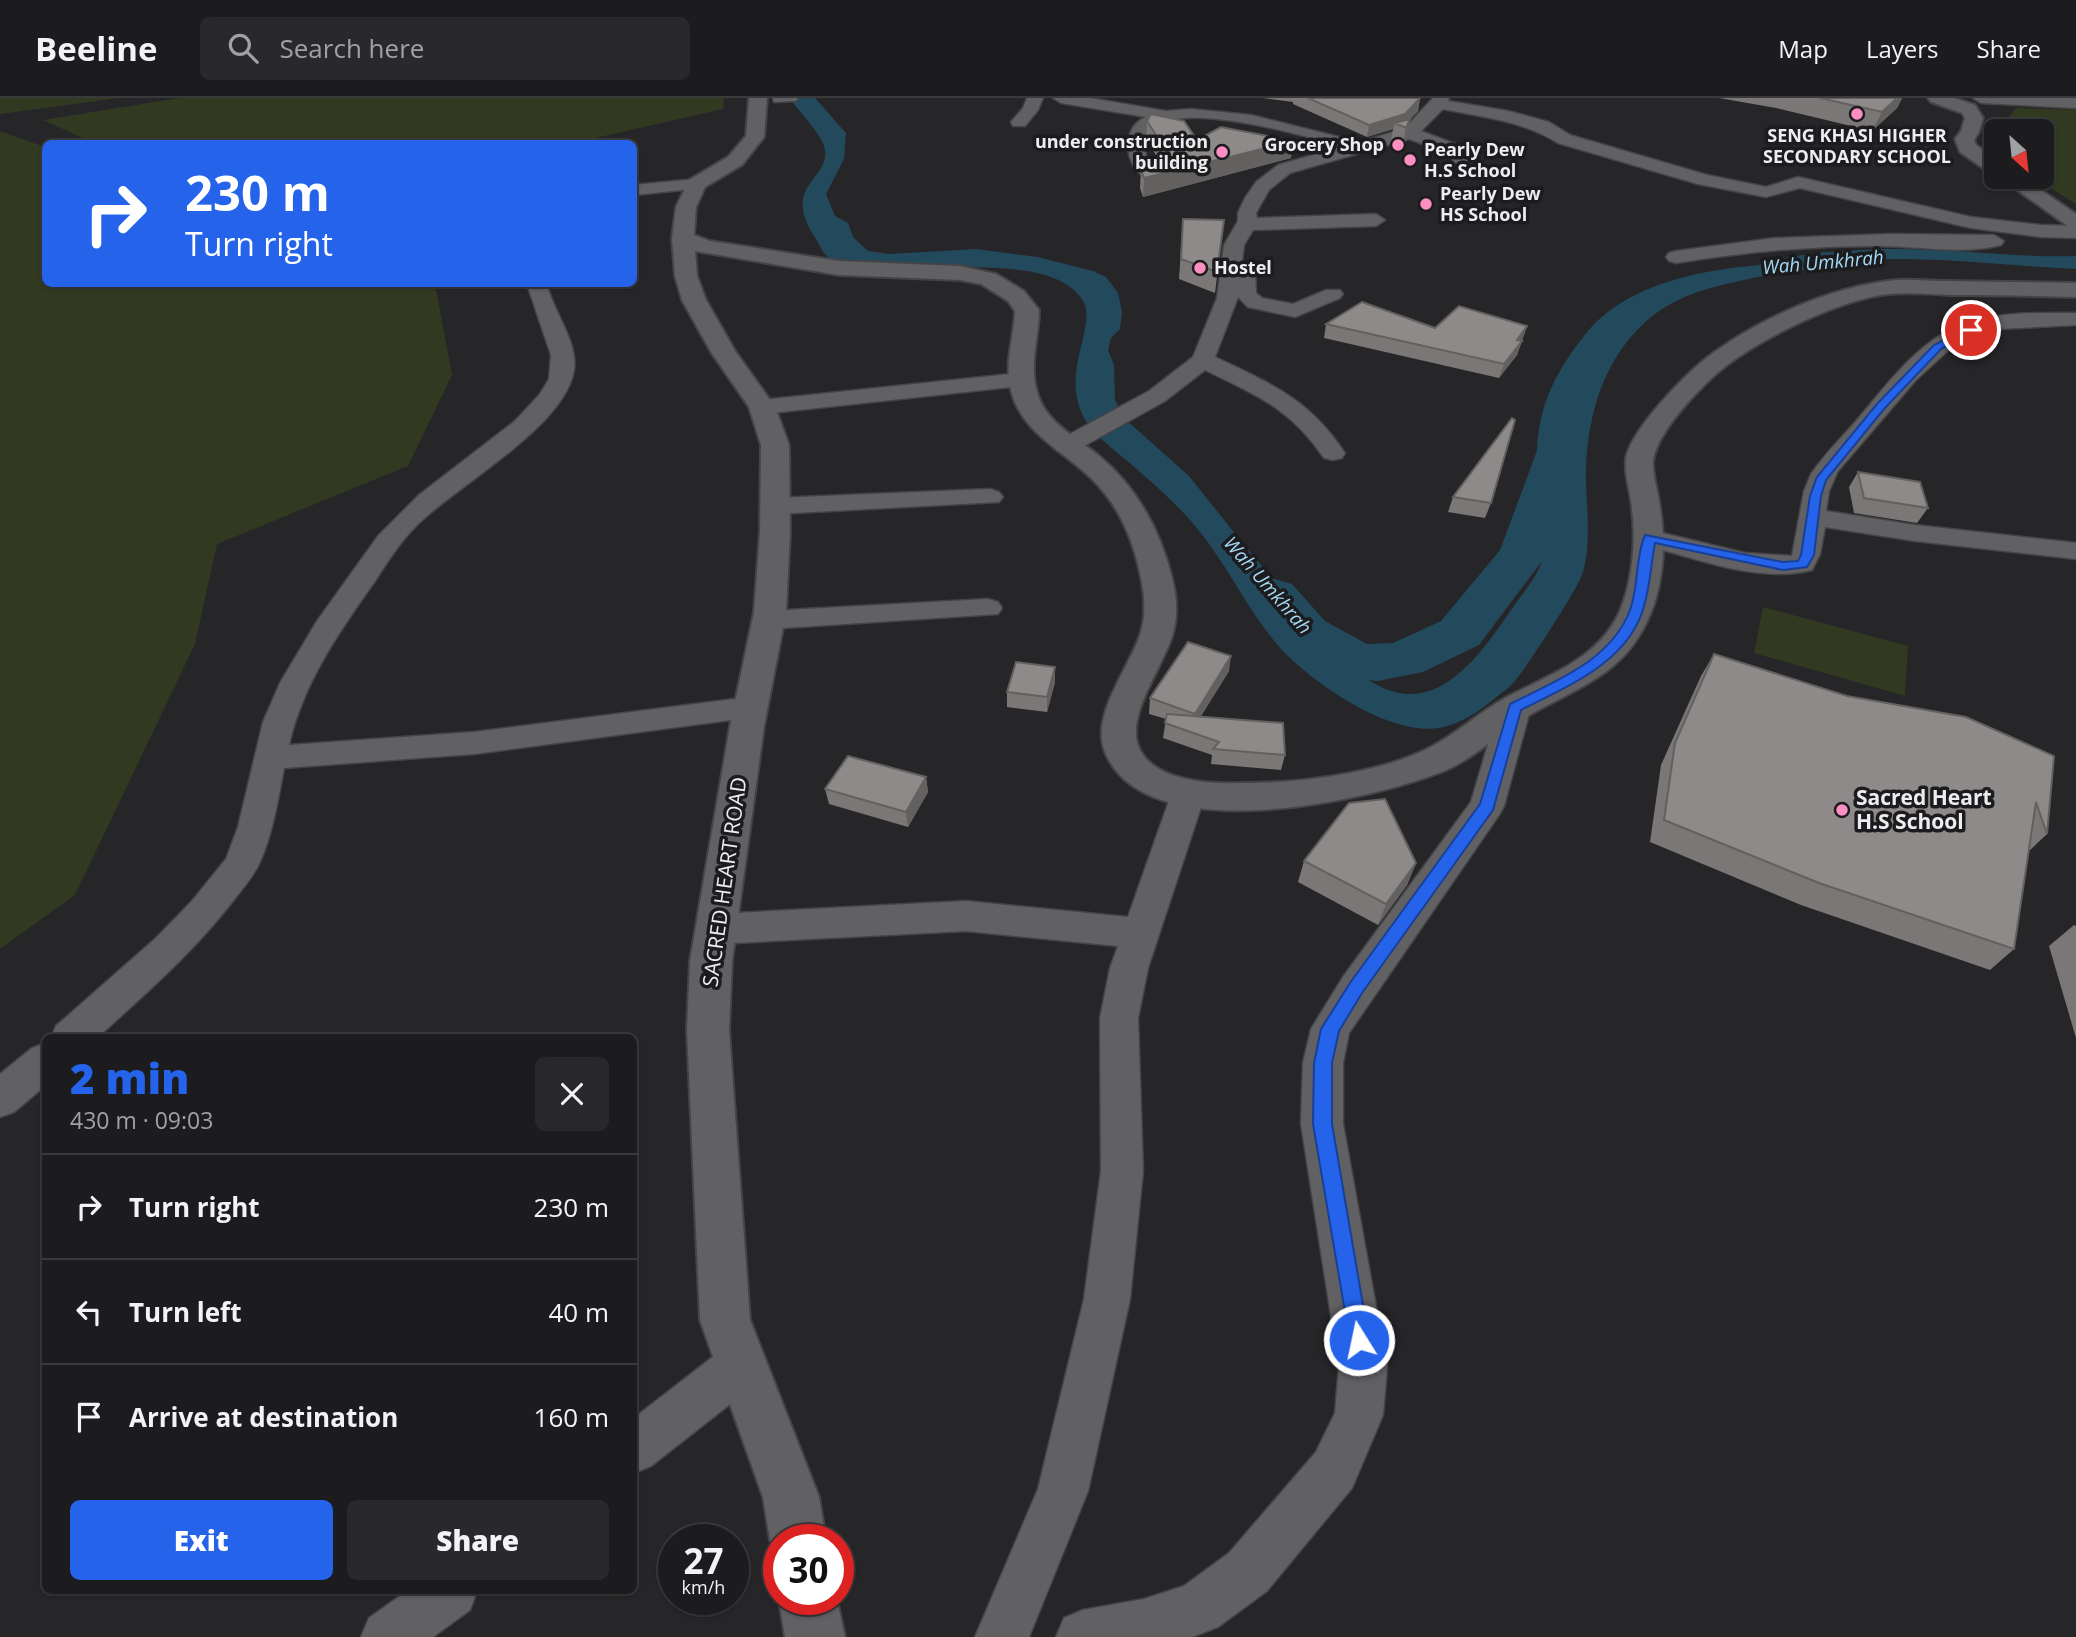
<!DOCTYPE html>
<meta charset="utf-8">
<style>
body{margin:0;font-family:"Open Sans",sans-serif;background:#29292b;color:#f1f3f6;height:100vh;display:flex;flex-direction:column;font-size:26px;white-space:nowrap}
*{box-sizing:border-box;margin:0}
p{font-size:23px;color:#a0a1a4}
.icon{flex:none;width:38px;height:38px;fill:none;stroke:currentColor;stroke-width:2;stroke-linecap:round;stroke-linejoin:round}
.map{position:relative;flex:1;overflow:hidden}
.side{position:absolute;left:42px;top:936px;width:595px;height:560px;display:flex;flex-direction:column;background:#1c1c1e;border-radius:10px;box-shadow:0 2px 5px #0004,0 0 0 2px #3a3a3c}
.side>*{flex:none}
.hud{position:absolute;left:42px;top:42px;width:595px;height:147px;border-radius:10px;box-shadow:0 2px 5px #0004,0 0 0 2px #3a3a3c;background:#2563eb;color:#fff;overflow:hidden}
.needle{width:46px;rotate:153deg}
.fabs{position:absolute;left:1984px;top:21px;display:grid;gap:14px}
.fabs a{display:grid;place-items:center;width:70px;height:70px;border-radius:10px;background:#1c1c1e;box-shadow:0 2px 5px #0004,0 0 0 2px #3a3a3c;font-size:35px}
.speed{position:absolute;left:658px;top:1426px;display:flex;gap:14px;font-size:35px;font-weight:700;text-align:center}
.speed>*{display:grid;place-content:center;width:91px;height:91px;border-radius:50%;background:#1c1c1e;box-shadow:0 2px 5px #0004,0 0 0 2px #3a3a3c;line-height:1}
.speed small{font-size:18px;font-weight:400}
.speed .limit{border:10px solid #d22;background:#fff;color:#111}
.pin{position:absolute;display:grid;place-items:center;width:60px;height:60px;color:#fff;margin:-30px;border:4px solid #fff;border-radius:50%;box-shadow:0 2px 7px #0007}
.me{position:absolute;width:77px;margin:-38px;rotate:350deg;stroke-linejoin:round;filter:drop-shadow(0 0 5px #0008)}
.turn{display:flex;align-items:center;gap:24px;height:147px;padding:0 28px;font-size:32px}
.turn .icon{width:91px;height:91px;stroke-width:2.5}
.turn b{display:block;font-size:49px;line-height:60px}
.round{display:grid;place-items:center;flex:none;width:74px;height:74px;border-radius:10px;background:#29292b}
.head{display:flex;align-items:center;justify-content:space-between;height:119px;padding:0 28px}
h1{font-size:42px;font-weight:800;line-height:52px;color:#2563eb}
.button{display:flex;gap:14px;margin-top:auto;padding:14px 28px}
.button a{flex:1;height:80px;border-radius:10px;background:#2563eb;color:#fff;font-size:28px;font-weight:800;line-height:80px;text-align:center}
.button a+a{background:#29292b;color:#f1f3f6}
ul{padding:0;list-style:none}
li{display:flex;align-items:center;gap:21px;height:105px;padding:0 28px;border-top:2px solid #3a3a3c}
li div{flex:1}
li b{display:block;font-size:26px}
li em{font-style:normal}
header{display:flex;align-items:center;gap:42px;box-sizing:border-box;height:98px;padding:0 35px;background:#1c1c1e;border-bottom:2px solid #3a3a3c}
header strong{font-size:33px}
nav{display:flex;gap:38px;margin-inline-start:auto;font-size:24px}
.search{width:490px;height:63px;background:#29292b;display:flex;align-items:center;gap:18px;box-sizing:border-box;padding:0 24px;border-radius:10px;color:#a0a1a4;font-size:26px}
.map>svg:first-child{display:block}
.green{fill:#313a21}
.water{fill:#23495d}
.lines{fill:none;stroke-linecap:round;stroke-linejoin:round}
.river{fill:#23495d;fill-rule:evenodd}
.minor-casing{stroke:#444346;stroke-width:3}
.tertiary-casing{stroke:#444346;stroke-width:4}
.minor{fill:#616164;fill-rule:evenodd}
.tertiary{fill:#616164;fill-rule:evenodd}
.wall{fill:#7a7776}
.shaded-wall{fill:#636160}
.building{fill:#8e8a89;stroke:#636160;stroke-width:2}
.route{fill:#2563eb;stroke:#184099;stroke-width:2}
.poi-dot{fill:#fc8fc2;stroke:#1c1b1e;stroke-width:2.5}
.labels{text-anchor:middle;stroke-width:7;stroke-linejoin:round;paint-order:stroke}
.far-poi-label{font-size:18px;font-weight:bold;fill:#edecee;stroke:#1c1b1e;text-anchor:start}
.far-water-label{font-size:19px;font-style:italic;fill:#a4d9f6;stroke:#1c1b1e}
.poi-label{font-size:21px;font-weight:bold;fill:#edecee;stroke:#1c1b1e;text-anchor:start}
.street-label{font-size:21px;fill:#edecee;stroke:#1c1b1e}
</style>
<header>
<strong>Beeline</strong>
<div class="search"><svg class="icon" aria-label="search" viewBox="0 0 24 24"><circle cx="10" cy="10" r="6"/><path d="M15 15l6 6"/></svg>Search here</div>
<nav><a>Map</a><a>Layers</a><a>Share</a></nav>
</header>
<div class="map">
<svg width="2076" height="1539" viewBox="0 0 2076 1539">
<rect width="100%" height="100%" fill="#262528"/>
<path class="green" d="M0,0H119L0,16Z
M179,0H724L723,11L569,46H96L43,22Z
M2016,10L2076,12V106L2033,79H2042V33H1997V50L1991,41Z
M0,33L45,49L46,186H435L452,277L408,368L217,446L195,546L75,797L0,851Z
M1763,509L1908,548L1905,598L1754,555Z"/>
<path class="water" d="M789,0H815L846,35L844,61L826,96L835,118L848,125L853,139L868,153L890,156L976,151L1038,159L1093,173L1106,179L1118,195L1122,214L1120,231L1111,240L1108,252L1114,267L1115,302L1125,321L1189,378L1253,458L1357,573C1426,631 1473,568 1511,512C1520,499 1534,483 1540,468C1544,457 1540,438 1540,426C1540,418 1543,409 1542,400C1542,388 1537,376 1537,363C1536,313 1553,277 1584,238C1624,186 1700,172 1760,167C1769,166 1777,162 1786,160C1819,153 1857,152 1891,151C1953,150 2014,160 2076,158V171C2013,168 1950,160 1887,161C1873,161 1860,165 1847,166C1817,170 1788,174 1758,179C1724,186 1684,194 1655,216C1603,256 1585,321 1586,384C1587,413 1591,446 1583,474C1578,491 1527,569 1514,584C1510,589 1504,593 1499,597C1481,612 1462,626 1439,630C1390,638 1314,586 1282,552C1249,516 1228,467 1196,429C1177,406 1154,386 1132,367C1117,354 1099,341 1088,326C1055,277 1100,228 1082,201C1040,139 859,195 824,155C820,150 818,143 814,138C780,85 834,81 824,48C820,35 798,12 789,0Z"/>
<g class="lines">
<path class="river" d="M1570,310L1585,314L1592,323L1548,455L1479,547L1423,574L1378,583L1356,581L1337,576L1287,547L1249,497L1256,486L1274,481L1292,486L1325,523L1367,546L1393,545L1441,523L1500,452L1548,323L1555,314Z"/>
<defs>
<path id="minor" d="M773,0H798L796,3L774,4Z
M1027,0H1043L1038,12L1025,28H1013L1011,24L1023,10Z
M1053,0H1090L1166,13L1191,11L1251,17L1359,44L1404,31L1433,0H1449L1448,3L1508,13L1549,24L1570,37L1707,77L1766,89L1798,79L1971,119L2041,127L2076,128V140L2041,139L1971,130L1800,90L1766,99L1698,86L1558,45C1523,23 1483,19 1443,11L1421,33L1463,49L1472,67L1469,71H1457L1450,56L1409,41L1290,75L1269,92L1256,115L1257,120L1376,116L1385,122L1376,128L1253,132L1244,147L1242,163L1255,174L1256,195L1262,200L1293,206L1326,192H1340L1343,196L1340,200L1295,219L1248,209L1238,199L1215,259C1273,287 1308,300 1345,355L1342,360L1333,362L1324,360C1290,310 1258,298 1205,272L1165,303L1075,353L1066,355L1057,353L1054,348L1057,343L1149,293L1193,259L1217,200L1224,147L1238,123V115L1245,100L1256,84L1278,67L1341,49C1301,36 1189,5 1153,28C1148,30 1146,36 1143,41L1146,57L1161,77L1152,82C1126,76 1117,31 1146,19L1061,5Z
M1973,0H2076V10L1981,5Z
M696,81L705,86L702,90L634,97V87Z
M1890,136L1994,137L2004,143L2001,147C1962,157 1918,148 1878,148C1810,148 1743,154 1676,165L1669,163L1666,159L1669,155L1676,153L1775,140Z
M527,186H547C553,214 578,243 574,272C565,329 457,387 417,427C400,444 388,463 375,483C339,534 303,585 289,647L474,634L750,599L761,602L766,610L761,618L474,656L284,670C278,702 273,734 260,764C254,777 245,788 236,799C196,852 146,895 97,940H51L56,928L155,841L192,803L226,761L238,729L263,624L280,585L317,523L378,438L419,397L515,323L540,296L549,281L551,257Z
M2076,215V227L1999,231L1977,236L1952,249L1916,282L1838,373L1829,393L1826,413L1915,427L2076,445V461L1915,443L1825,429L1820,456L1812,472C1757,486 1693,459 1641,446L1637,440L1641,434L1650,432L1745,455L1792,458L1804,393L1811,376C1825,356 1841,340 1857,322C1886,288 1916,245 1959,228C1996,213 2037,215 2076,215Z
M1021,275L1029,277L1032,282L1029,287L762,316L754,314L750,309L754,304L762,302Z
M990,391L999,394L1003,399L999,404L775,416L766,414L762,408L766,402L775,400Z
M988,501L998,504L1002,510L998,516L768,531L758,529L754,522L758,515L768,513Z
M1515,598L1526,601L1531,609L1504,708L1499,717L1349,935L1343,965V1026L1387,1269L1383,1317L1352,1390L1267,1493L1218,1529L1192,1539H1056L1064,1520L1083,1512L1144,1501L1184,1488L1229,1455L1316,1354L1335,1315L1339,1269L1301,1026L1303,965L1311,931L1343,879L1471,704L1499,609L1504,601Z
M1188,685L1200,688L1205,697L1148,870L1138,920L1143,1073L1130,1201L1088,1393L1029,1539H975L1038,1391L1084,1201L1101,1073L1100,920L1110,870L1118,848L966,833L716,846L703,841L698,831L703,821L716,816L966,803L1128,819L1171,697L1176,688Z
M46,945V987L14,1014L0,1019V976L32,950Z
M740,1244L757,1251L764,1268L757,1285L651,1368L634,1375V1320L723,1251Z
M407,1493H477L470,1512L433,1539H361L369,1520Z"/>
<path id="tertiary" d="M749,0H767L764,39L742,67L705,89L696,109L694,137L710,143L839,163L960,168L996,176L1024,193L1039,212C1039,241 1028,268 1038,297C1047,325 1076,339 1098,357C1136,388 1160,432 1172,480C1176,496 1178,514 1174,531C1167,564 1129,610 1137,644C1148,684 1210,686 1242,685C1299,685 1376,676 1427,651C1456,637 1479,614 1507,599C1553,575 1605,558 1623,505C1634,473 1636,436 1631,403C1629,389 1624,374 1626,360C1632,330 1688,273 1713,255C1762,220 1827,191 1887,183C1906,180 1927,183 1947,183C1990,184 2033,184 2076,185V199C2034,198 1993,197 1951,197C1931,196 1909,194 1889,196C1841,201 1766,238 1727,267C1704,285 1655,334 1653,365C1653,379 1658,394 1660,409C1667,452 1663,500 1639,538C1615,578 1572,593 1533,615C1502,632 1477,659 1444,673C1369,703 1145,753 1105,654C1090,618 1129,570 1140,537C1146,520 1145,502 1142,485C1135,446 1121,410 1093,382C1064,353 1021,335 1011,292C1004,265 1014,240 1015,213L1008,203L981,186L960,182L839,177L695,153L697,178L706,202L735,253L775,309L789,347L790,434L786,514L764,628L732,863L729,932L750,1222L819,1399L826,1442H779V1462L770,1442L763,1399L700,1222L687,932L690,863L730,628L754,514L760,434L761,347L749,309L711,254L682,202L675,178L672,140L676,109L689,82L728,59L746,38Z
M1928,0H1954L1975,7L1983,20L1979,34L1974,42L1976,47L1997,62V77L1990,75L1960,54L1955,41L1961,33L1965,20L1962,15L1931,4Z
M1999,79H2022L2076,116V131L2069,129Z
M779,1502H837L845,1539H785Z"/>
</defs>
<use href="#minor" class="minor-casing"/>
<use href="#tertiary" class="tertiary-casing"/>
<use href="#minor" class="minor"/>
<use href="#tertiary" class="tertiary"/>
</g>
<path class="wall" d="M1263,0H1420L1418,13L1410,21L1405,45L1401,54L1390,49L1393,31L1367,39L1293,6V4Z
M1719,0H1902L1897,10L1872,33L1776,10Z
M1147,23L1197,42L1291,60L1143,99L1140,90L1141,72L1159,62L1146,41Z
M1183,121L1224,122L1215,195L1179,181Z
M1326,226L1435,230L1527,228L1517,257L1499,280L1324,240Z
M1858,374L1928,410L1917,425L1854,415L1849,389Z
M1453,399L1491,405L1485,420L1448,414Z
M1714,556L1847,598L2054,658L2047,736L2029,753L2014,851L1990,872L1801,807L1650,744L1661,667L1701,578Z
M1229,573L1201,618L1285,657L1281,672L1211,666L1212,657L1163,640L1166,621L1149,616L1150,600Z
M1055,584L1047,614L1007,609V594Z
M926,679L928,694L908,729L829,706L825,691Z
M1304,763L1416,765L1407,787L1378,827L1298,784Z
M2074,827L2076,828V940L2049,848Z"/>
<path class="shaded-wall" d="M1420,0L1418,13L1403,29L1395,25L1393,31L1367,39L1369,27Z
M1897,0H1902L1897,10L1872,33L1882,14Z
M1410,21L1405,45L1401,54L1406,30Z
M1294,43L1291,60L1143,99L1144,80Z
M1527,228L1522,242L1519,246L1522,243L1517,257L1499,280L1504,266L1517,242Z
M1231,558L1229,573L1193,631L1195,616Z
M1055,569V584L1047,614V599Z
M926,679L928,694L908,729L906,714Z
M1416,765L1407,787L1378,827L1386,806Z"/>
<path class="building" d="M1308,0H1420L1405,16L1369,27Z
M1820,0H1897L1882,14Z
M1151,16L1184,23L1197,42L1221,29L1294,43L1144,80L1141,72L1169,57L1147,23Z
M1410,21L1406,30L1395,25Z
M1183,121L1224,122L1217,174L1181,161Z
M1362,204L1435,230L1459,208L1527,228L1517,242L1522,243L1504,266L1326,226Z
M1512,320L1515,322L1491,405L1453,399Z
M1858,374L1920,384L1928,410L1864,400Z
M1188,544L1231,558L1195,616L1150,600Z
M1714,556L1847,598L1966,619L2054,658L2047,736L2036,704L2014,851L1819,785L1664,722L1675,645Z
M1016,564L1055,569L1047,599L1007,594Z
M1167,616L1283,625L1285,657L1213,651L1219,644L1165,625Z
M848,658L926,679L906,714L825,691Z
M1385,701L1416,765L1386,806L1304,763L1349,705Z"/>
<path class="route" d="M1968,230L1976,232L1941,251L1884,311L1826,382L1821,398L1814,457L1807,469L1783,472L1655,445C1651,466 1650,488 1644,508C1629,564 1568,588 1521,612L1493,712L1362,895L1339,933L1332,965V1026L1369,1242L1366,1249L1359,1252L1351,1249L1313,1026L1314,965L1321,931L1350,885L1480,706L1510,606C1555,583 1611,563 1630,512C1639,488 1635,460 1645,437L1783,464L1798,463L1801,457L1810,398L1817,379L1877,306L1934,247Z"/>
<g class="poi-dot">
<circle cx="1857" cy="16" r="7"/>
<circle cx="1398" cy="47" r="7"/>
<circle cx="1222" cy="54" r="7"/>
<circle cx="1410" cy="62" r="7"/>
<circle cx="1426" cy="106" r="7"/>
<circle cx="1200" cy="170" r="7"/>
<circle cx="1842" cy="712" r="7"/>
</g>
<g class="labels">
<g class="far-poi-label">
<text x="1857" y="44" text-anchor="middle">SENG KHASI HIGHER<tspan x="1857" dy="21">SECONDARY SCHOOL</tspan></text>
<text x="1208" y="50" text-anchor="end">under construction<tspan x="1208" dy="21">building</tspan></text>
<text x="1384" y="53" text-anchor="end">Grocery Shop</text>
<text x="1424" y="58">Pearly Dew<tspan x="1424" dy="21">H.S School</tspan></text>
<text x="1440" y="102">Pearly Dew<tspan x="1440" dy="21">HS School</tspan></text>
<text x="1214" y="176">Hostel</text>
</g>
<g class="far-water-label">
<text transform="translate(1823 164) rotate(-5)" y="7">Wah Umkhrah</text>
<text transform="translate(1268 487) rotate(49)" y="7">Wah Umkhrah</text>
</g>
<g class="poi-label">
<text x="1856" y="707">Sacred Heart<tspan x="1856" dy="24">H.S School</tspan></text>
</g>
<g class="street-label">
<text transform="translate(725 784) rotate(-82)" y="7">SACRED HEART ROAD</text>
</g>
</g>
</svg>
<div class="fabs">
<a><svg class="needle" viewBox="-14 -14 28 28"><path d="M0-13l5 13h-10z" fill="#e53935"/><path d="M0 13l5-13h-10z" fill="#a0a1a4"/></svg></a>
</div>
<div class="speed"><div>27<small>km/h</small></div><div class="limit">30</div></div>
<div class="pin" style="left:1971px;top:232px;background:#d93025"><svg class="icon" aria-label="arrive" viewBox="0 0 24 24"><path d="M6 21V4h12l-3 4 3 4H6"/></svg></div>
<svg class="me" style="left:1359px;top:1242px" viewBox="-20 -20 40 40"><circle r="17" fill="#2563eb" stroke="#fff" stroke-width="3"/><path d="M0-11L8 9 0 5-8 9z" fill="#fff"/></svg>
<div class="hud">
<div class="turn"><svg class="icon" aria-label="right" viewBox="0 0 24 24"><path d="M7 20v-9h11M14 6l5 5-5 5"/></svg><div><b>230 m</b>Turn right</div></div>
</div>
<section class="side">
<div class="head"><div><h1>2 min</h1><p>430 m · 09:03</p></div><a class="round"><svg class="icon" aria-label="close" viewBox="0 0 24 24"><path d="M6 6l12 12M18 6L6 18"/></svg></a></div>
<ul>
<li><svg class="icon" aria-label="right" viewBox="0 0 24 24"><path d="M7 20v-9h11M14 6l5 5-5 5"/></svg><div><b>Turn right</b></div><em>230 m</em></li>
<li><svg class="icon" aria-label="left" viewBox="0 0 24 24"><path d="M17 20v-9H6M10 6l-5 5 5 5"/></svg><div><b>Turn left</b></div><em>40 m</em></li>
<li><svg class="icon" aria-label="arrive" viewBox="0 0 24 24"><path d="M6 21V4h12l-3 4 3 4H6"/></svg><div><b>Arrive at destination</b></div><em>160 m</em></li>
</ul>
<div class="button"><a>Exit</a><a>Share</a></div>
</section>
</div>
